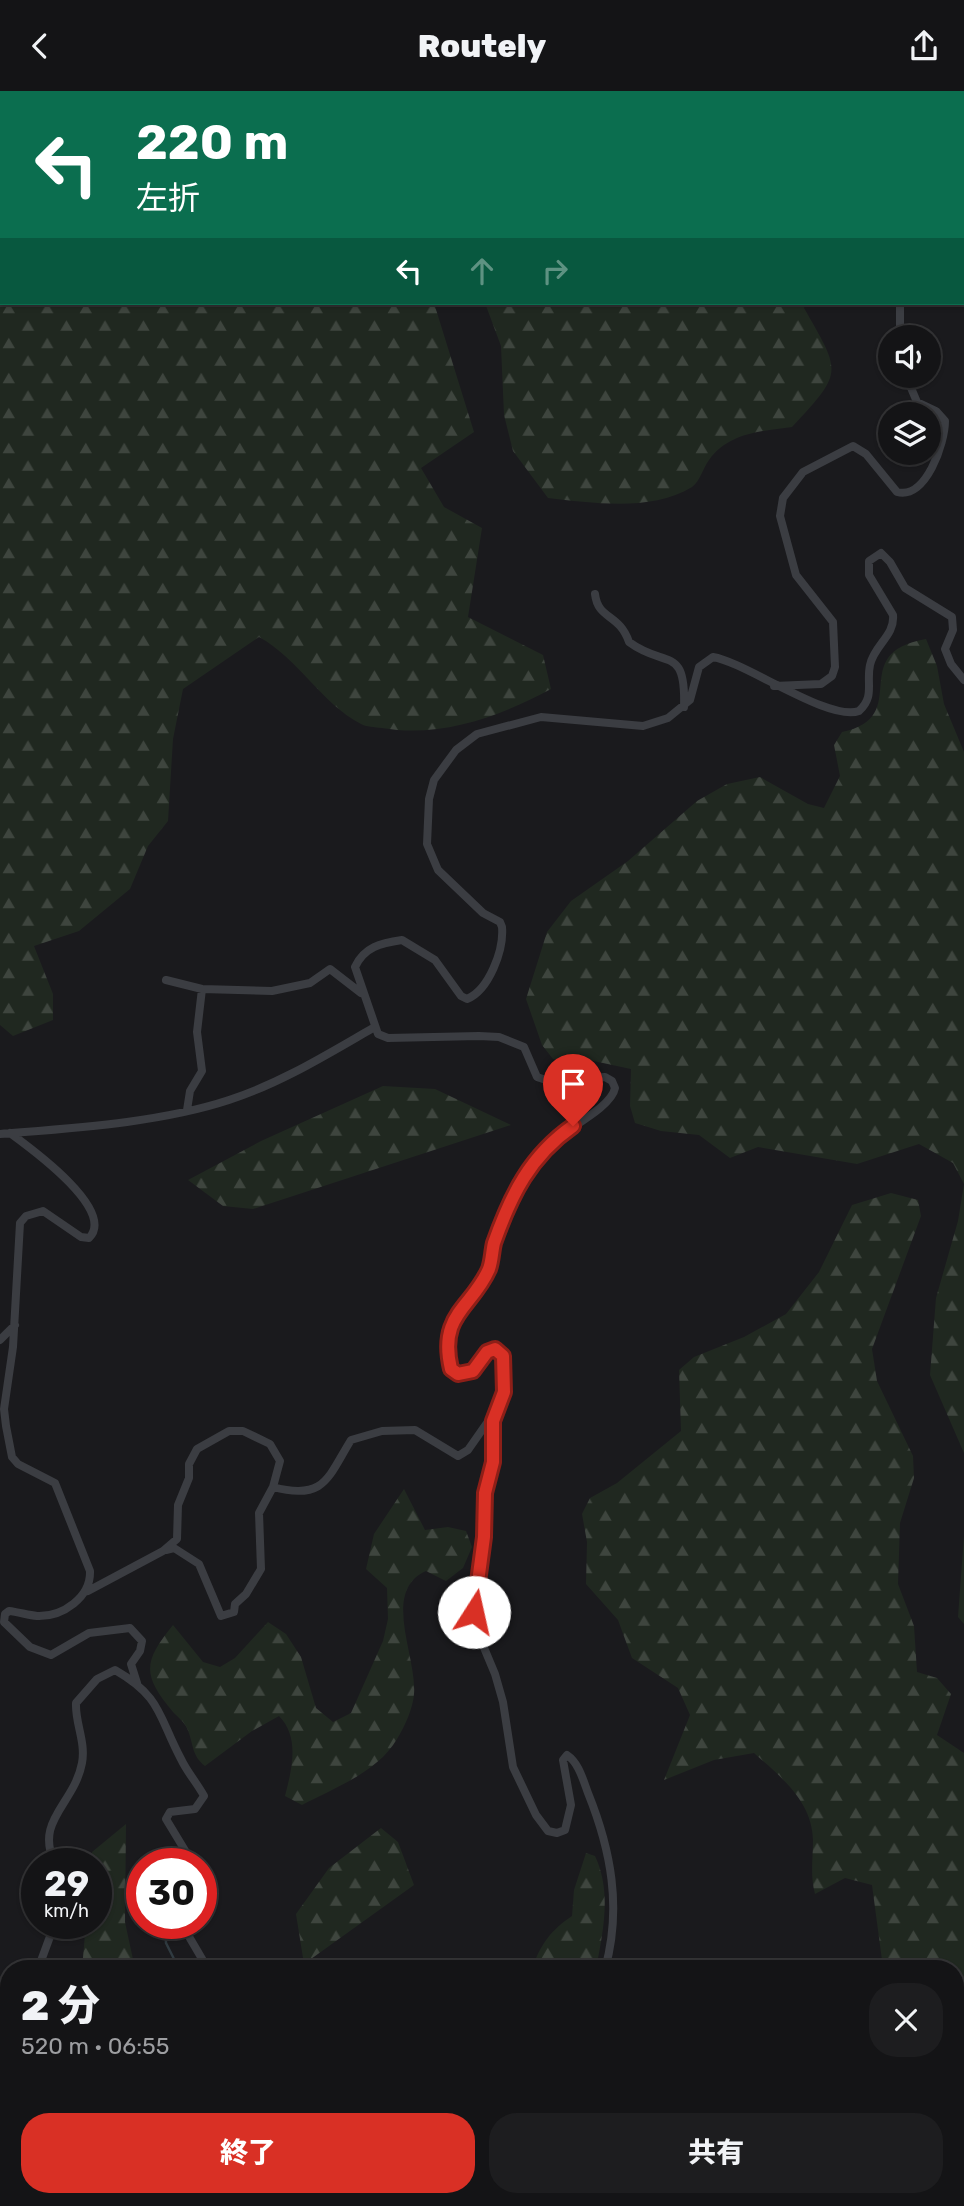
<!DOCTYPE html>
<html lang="ja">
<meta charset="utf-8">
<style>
body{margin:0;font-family:Rubik,"Noto Sans JP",sans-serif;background:#1d1d1f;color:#f1f3f6;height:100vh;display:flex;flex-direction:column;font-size:26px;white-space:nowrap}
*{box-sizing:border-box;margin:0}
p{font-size:23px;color:#9d9ea1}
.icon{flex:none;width:38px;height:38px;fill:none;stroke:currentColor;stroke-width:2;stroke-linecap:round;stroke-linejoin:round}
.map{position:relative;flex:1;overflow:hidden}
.drawer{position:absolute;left:0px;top:1869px;width:964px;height:247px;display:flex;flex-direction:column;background:#141416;border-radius:28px 28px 0 0;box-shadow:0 2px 5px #0004,0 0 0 2px #333335}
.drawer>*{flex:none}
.guide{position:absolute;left:0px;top:0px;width:964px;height:214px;box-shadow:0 2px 5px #0004,0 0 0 2px #333335;background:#0b6e4f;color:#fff;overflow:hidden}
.controls{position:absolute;left:878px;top:234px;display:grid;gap:14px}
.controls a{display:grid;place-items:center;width:63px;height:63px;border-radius:50%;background:#141416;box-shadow:0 2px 5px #0004,0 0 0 2px #333335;font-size:35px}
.speed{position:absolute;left:21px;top:1757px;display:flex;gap:14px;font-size:35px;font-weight:700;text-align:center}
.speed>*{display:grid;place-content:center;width:91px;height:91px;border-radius:50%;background:#141416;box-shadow:0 2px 5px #0004,0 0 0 2px #333335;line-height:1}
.speed small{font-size:18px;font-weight:400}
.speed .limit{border:10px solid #d22;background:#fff;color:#111}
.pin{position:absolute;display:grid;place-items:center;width:60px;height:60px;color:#fff;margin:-72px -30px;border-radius:50% 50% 50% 0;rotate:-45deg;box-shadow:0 0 7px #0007}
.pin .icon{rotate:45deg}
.me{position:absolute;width:77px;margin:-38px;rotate:10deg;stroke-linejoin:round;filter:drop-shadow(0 0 5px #0008)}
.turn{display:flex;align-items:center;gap:24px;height:147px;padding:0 21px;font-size:32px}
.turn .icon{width:91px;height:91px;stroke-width:2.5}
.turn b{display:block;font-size:49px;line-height:60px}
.lanes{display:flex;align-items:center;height:66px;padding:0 21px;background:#0003;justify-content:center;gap:35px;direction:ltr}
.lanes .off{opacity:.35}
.round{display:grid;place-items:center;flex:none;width:74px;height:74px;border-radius:28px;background:#1d1d1f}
.headline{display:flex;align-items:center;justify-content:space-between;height:119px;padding:0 21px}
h1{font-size:42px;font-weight:800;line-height:52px}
.primary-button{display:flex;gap:14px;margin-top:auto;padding:14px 21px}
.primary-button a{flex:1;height:80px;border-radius:28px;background:#d93025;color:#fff;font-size:28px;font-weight:800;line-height:80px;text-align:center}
.primary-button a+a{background:#1d1d1f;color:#f1f3f6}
header{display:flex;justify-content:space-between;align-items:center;height:91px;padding:0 21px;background:#141416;font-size:32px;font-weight:800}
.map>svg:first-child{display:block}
.forest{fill:url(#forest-firs)}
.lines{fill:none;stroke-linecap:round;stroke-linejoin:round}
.stream{stroke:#303b41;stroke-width:2.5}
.minor{stroke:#3b3d42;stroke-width:8}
.motorway{stroke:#676b72;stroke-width:16}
.route-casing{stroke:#8d1f18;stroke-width:18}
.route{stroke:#d93025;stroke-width:12}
</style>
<header><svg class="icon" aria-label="back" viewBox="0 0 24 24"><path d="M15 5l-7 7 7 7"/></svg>Routely<svg class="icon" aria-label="share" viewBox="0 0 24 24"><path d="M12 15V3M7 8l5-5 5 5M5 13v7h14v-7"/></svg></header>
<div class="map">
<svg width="964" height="2115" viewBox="0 0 964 2115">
<defs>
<pattern id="forest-firs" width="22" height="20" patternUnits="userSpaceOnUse" patternTransform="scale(1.75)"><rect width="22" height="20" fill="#202820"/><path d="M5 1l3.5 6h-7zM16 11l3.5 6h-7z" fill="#3e453e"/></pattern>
</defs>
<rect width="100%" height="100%" fill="#1a1a1d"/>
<path class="forest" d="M550,0H932L548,2Z
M0,78L2,212H434L474,341L421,377L444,416L482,437L468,526L543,564L551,598C499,626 440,647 382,637C375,636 366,636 361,633C321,612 299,568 259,546L183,598L173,648L168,730L148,755L130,798L79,840L34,855L53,903V929L13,945L0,934Z
M485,212H806L804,217C841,282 844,280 792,336C761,340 728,342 709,369C703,377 700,390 692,396C651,421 594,412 548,407L513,360L504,324L501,255Z
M926,548L937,575L944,613L964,661V1362L930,1284L936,1207L958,1130L964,1093L953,1072L919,1053L857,1073L758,1056L730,1067L699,1044L661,1040L635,1032L630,1015L631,978L589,969L570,972L553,968L542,954L526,908L547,841L571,810L628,770L697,710L727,693L760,686L808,713L824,717L840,685L834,654L842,641C915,626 844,562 926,548Z
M383,995L435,998L511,1034L253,1118L223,1115L188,1089L261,1050Z
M891,1102L918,1109L921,1125L872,1258L877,1290L913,1365L914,1387L900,1432L898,1493L914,1535L917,1581L937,1587L951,1603L937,1644L964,1662V2115H899L896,2107H956V1878H879L882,1869L872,1794L845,1787L815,1803C810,1784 813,1768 813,1749C812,1710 781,1686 754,1662L714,1669L664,1689L690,1624L678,1597L632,1567L618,1529L586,1493L587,1451L582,1423L590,1407L617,1392L681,1340L679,1279L694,1266L744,1246L786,1223L819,1181L852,1114Z
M404,1398L425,1439L448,1436L466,1440L472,1456L463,1477L446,1490L426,1480C381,1500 417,1565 414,1603C413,1617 405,1635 397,1648C378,1681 334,1697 302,1714L285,1705C292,1678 300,1646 279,1625L252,1640L205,1675C191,1664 194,1653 187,1637C184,1631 178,1626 173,1621C142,1584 143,1571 173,1534L203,1571L220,1576L235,1567L268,1531L286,1543L301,1566L316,1617L333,1631L351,1622L383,1550L388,1528L387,1497L366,1478L374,1443Z
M964,1445V1533L958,1526Z
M126,1733L125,1831L135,1878H82L86,1832H96V1773H91L92,1761Z
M381,1737L398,1751L414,1794L304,1873L296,1823L329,1777Z
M586,1762L595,1765C612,1801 603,1841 596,1878H532C540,1854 551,1839 572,1825L574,1799Z
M65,2107H109L115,2115H72Z
M438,2107H530L523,2115H440Z"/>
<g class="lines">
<path class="stream" d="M165,1832L166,1852L179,1878
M299,2107L305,2115"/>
<path class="minor" d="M285,0L286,2
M962,35H964
M900,212V247
M595,503C598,529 619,522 629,551C665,578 686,553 684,616
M774,595L821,593L832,585L835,576L833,531L796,484L780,425L783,407L803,381L853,355L866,363L897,401C926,409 945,352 945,330L936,320L917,311L906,285
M166,889L202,898L272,900L310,892L330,878L361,902
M187,1019L190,1000L202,980L197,941L202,898
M10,1042C29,1056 117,1119 89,1147L81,1146L43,1120L26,1125L20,1132L13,1256L4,1318L6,1335L12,1366L18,1373L55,1392L90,1480C91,1506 63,1526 37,1525C28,1524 18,1521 9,1520L5,1523L4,1531L30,1556L51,1564L89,1542L130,1537L142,1550L140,1560L131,1573L137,1592
M0,1043C73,1037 159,1032 229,1009C281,992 326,964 373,937
M0,1249L15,1234
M166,1459L174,1457L199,1473L221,1525L234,1521L235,1513L246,1503L261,1478L259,1422L273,1396
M88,1500L163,1460L177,1448L178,1414L189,1387V1373L197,1358L229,1340H243L270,1353L280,1370L273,1396C325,1410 328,1386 351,1349L382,1340L415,1339L458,1365L468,1359L496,1319
M55,1773C34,1729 74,1714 82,1672C86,1651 75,1632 76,1612L97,1588L115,1579C162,1606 158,1625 181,1668C187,1681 197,1692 204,1705L195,1718L170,1721L166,1728L189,1766L188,1773
M181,1832L208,1878
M38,1878L55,1832
M605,1878C622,1817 611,1759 588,1702C583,1689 579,1672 567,1664L563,1669L571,1714L565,1739L557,1742L548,1740L536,1724L513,1676L503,1611L495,1583L477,1540L474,1521L484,1446L485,1402L493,1371L491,1345L504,1301L503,1265L495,1258L487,1261L473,1280L458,1283L451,1278C438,1224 472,1217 489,1178C492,1172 491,1164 493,1157C504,1123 516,1090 539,1062C556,1042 611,1019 615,997L612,990L605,986L546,989L537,986L524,956L499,946L479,945L388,947L378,943L355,876C364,856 381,852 402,849L435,869L461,905L467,908C489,899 504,859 502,836L500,831L483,822L438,779L427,753L429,708L434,689L456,659L477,643L541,626L643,635L668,627L690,609L699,576L713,566C745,571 829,631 859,620C875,606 866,592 870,574C874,554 895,545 893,524L869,484V470L881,462L890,471L905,497L952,526L953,539L945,558L951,573L964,589
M179,2107L192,2115
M400,2107L402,2115
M582,2107L586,2115
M734,2107L742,2115
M629,2115L642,2107"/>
<path class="motorway" d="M308,2L315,0
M453,2L458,0
M0,35H2
M0,58H2"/>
</g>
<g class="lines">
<defs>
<path id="route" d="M474,1521L484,1446L485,1402L493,1371V1330L504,1301L503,1265L495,1258L487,1261L473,1280L458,1283L451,1278C438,1223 472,1217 489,1178C492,1170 492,1160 494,1152C511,1104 530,1065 573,1035"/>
</defs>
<use href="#route" class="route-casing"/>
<use href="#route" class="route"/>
</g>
</svg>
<div class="controls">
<a><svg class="icon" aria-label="sound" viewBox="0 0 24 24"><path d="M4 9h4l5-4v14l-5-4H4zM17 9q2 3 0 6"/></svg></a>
<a><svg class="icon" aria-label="layers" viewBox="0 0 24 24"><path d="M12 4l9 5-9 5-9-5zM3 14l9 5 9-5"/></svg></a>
</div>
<div class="speed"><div>29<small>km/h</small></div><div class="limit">30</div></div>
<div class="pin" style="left:573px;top:1035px;background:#d93025"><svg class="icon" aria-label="arrive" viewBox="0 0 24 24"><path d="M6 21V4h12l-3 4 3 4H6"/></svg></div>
<svg class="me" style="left:474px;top:1521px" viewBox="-20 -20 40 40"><circle r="19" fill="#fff"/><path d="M0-13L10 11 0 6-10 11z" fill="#d93025"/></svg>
<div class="guide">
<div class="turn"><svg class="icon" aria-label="left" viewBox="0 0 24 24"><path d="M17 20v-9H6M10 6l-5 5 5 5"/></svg><div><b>220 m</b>左折</div></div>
<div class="lanes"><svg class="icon" aria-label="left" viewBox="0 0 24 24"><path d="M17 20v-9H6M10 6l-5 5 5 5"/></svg><svg class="icon off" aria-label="ahead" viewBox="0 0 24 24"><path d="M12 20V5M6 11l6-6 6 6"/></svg><svg class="icon off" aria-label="right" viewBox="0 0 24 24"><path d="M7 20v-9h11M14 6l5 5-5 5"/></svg></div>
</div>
<section class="drawer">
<div class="headline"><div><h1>2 分</h1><p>520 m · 06:55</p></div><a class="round"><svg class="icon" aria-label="close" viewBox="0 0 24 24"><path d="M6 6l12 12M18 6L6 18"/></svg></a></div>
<div class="primary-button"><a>終了</a><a>共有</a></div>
</section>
</div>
